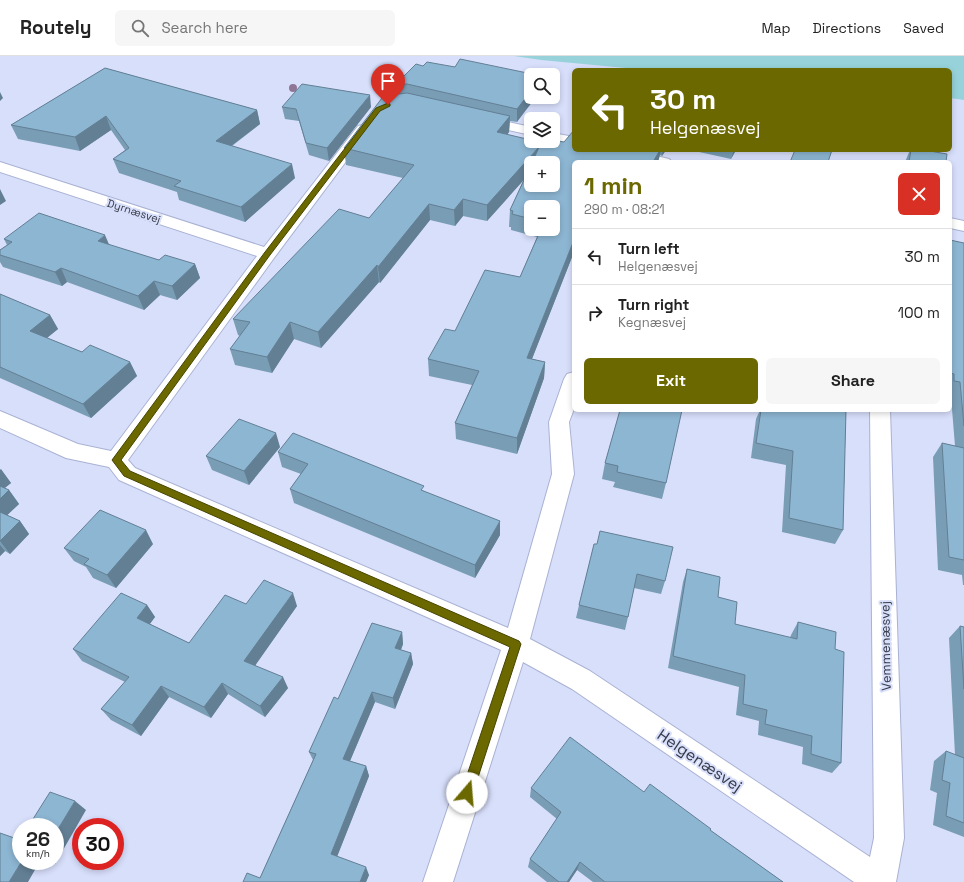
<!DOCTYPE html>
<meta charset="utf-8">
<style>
body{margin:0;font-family:"Space Grotesk",sans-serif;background:#f6f6f6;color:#222;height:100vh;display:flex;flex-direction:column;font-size:15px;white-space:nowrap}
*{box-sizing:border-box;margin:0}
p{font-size:13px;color:#767676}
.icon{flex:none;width:22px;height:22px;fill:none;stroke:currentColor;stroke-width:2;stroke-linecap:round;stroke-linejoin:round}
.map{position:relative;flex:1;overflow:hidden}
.panel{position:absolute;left:572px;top:104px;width:380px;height:252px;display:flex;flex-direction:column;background:#fff;border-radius:6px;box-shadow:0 2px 6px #0003}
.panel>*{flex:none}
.hud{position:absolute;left:572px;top:12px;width:380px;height:84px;border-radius:6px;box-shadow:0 2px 6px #0003;background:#6c6800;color:#fff;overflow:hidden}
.tools{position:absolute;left:524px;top:12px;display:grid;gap:8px}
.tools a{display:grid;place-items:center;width:36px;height:36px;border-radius:6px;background:#fff;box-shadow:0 2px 6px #0003;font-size:20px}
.speed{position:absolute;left:12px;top:762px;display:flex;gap:8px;font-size:20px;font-weight:700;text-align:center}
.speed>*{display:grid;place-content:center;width:52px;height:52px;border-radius:50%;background:#fff;box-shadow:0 2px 6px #0003;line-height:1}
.speed small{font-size:10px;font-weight:400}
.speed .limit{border:6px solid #d22;background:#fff;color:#111}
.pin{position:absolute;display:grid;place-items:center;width:34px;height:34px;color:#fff;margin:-41px -17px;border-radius:50% 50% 50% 0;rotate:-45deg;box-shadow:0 0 4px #0007}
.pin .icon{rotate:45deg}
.me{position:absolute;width:44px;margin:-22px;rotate:18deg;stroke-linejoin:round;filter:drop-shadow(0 0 3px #0008)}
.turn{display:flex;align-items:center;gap:14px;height:84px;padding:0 12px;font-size:18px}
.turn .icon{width:52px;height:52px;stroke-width:2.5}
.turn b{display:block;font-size:28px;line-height:34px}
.round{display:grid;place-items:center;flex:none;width:42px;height:42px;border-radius:6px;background:#f6f6f6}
.summary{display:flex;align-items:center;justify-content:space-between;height:68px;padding:0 12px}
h1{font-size:24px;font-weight:700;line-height:30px;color:#6c6800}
.button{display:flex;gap:8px;margin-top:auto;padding:8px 12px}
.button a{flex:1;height:46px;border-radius:6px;background:#6c6800;color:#fff;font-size:16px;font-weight:700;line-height:46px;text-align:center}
.button a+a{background:#f6f6f6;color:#222}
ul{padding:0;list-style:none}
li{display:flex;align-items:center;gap:12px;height:56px;padding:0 12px;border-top:1px solid #e0e0e0}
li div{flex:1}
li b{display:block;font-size:15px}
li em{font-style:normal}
header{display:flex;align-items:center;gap:24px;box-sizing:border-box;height:56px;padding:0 20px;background:#fff;border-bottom:1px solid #e0e0e0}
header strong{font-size:19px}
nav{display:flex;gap:22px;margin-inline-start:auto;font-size:14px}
.search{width:280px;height:36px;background:#f6f6f6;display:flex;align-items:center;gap:10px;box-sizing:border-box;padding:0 14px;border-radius:6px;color:#767676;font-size:15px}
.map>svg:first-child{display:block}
.water{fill:#97d2da}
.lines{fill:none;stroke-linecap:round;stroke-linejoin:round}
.minor-casing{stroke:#a9b2d3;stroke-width:2}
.minor{fill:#fff;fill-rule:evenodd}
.tree{fill:#8f7697}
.wall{fill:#799db5;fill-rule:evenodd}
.shaded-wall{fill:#637f94}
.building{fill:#8db6d3;stroke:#637f94}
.route{fill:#6c6800;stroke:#464400}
.labels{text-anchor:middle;stroke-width:4;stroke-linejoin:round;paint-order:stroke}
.far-street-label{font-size:11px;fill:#363a47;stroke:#d8dffb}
.street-label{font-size:13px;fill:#363a47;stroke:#d8dffb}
.near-street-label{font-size:16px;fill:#363a47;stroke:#d8dffb}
</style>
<header>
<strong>Routely</strong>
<div class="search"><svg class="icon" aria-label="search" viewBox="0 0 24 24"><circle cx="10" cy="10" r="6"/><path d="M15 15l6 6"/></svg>Search here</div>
<nav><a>Map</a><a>Directions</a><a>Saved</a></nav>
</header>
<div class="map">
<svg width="964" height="826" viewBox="0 0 964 826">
<rect width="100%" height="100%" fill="#d8dffb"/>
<path class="water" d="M514,0H964V44L950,42V14H647L541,4Z"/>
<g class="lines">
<defs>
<path id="minor" d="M481,60L531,71V79L476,67L474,64L476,61Z
M363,69L368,70L370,73L368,76L274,202L128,404L135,412L508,572L552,418L549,366L564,323L567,318L574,316V353L569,366L574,418L530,583L590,615L870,801L874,782L870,354H890L904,782L896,826H854L572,633L523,606L453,826H423L501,594L119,424L109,411L66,402L0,372V355L78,388L111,395L257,200L0,116V106L264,191L358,70Z
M553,77L574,81V89L551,85H553Z
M603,94H631L669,103L672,106H644L606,97Z
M950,162L964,165V175L950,172Z"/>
</defs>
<use href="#minor" class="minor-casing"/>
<use href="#minor" class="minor"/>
</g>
<circle class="tree" cx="293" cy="32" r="4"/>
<path class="wall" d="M423,10L455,11L537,19L517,66L510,65L509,76L507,79L574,94H666L662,100L660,99L658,106H574V196L532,303L545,306L544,322L517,398L456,383L455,367L472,329L429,320L428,303L455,275L520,221L537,181L511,174V171H509L510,154L524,123L487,165L463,160L455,170L430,164L380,227L379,226L321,292L294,283L272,317L235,309L230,293L240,280L238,279L233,263L369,162L403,122L346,109L344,92L396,38L395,29ZM531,151L553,173H531Z
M105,12L257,54L260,68L232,90L295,122L245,166L179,144L177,136L119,117L113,103L125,94L111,74L80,95L18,83L11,69Z
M282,51H371L329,105L309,99L299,65L285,63Z
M690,94H736L731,103Z
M910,94H924L946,106H905Z
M4,183L109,189L159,204L195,208L200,222L177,244L160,239L144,254L67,226L62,230L3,211L0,206V194L7,189Z
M950,184L964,187V529H963L962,519L938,514L933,401L942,387L955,390L951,341L950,340Z
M0,238L50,259L58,273L47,282L82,296L130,306L137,320L91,362L0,322Z
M620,354L666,427L662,443L613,431L615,426L602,423L605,407Z
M760,354H846L843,474L835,488L782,476L786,409L751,402L756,363Z
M280,391L249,429L212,414L206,400Z
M278,396L424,435L500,479L475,522L294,447L290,433L301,418L282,411Z
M0,413L11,427L4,432L9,434L19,448L7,459L20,465L29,478L10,498L5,495L0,500Z
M153,488L116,532L93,522L86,511L74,505L64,492Z
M594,488L665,525L661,538L634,532L628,561L625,574L576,562L579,549Z
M687,513L718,541L735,568L790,582L791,579L798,566L835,593L841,707L832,717L802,708L803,691L758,679L759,665L736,659L739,631L668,612L683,526Z
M246,548L297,550L255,609L288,632L265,661L228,638L211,662L169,641L141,680L111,664L101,653L125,626L82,605L73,593L147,549L155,561L150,568L189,587Z
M960,570L964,571V781L933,769L937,737L930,734L934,705L946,695L955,699L949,582Z
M402,576L403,588L401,594L411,597L413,608L395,653L375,646L350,705L366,710L369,720L337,800L369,819L366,826H243L260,822L313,704L309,696L338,643Z
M531,732L644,736L710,774L783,826H593L577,814L569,826H547L528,811L530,803L557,763L530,741Z"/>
<path class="shaded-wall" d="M531,35V41H536L517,66V53Z
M0,36L3,42L0,45Z
M370,39L371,51L329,105L327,92Z
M257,54L260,68L219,99L216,85Z
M106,60L111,74L80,95L75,81Z
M510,60L509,76L496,93L497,76Z
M539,91L538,107H531V116L487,165V149Z
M660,94H661L658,106H653Z
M663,94H666L662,100Z
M734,94H736L731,103Z
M292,108L295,122L245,166L241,151Z
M0,133L6,145L0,149Z
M463,143V160L455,170L454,154Z
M429,148L430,164L380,227L378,211Z
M105,179L111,193L98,185Z
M574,184V196L526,318L527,302Z
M195,208L200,222L177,244L172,230Z
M377,209L379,226L321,292L318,276Z
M61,212L67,226L62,230L55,216Z
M154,225L160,239L144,254L138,240Z
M50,259L58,273L38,289L30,275Z
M290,266L294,283L272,317L267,301Z
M130,306L137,320L91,362L83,348Z
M545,306L544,322L517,398V382Z
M276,377L280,391L249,429L244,415Z
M1,413L11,427L0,436V414Z
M9,434L19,448L1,465L0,463V443Z
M20,465L29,478L10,498L0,485Z
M500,465V479L475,522V509Z
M146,474L153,488L116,532L107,519Z
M0,489L5,495L0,500Z
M293,537L297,550L250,617L244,605Z
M147,549L155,561L145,574L137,562Z
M402,576L403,588L397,604L395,592Z
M411,597L413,608L395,653L393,642Z
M283,621L288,632L265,661L260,650Z
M222,627L228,638L211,662L204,651Z
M161,630L169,641L141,680L132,669Z
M372,636L375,646L347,712L343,703Z
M366,710L369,720L335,806L331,798Z
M75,745L86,754L55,808L50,805H55V778Z
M22,805H40L28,826H9Z
M580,806L577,814L569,826H567Z
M366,811L369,819L366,826H360Z"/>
<path class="building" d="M460,3L537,19H531V35L517,53L407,28L395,29L416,8L423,10L427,6L455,11Z
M105,12L257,54L216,85L292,108L241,151L174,130L181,125L113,103L129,92L106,60L75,81L11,69Z
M302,28L370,39L327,92L306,87L296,53L282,51Z
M407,37L510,60L497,76L531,84V85H534L548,88L550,85H553V84L564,86L574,74V94H660L653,106H574V184L527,302L545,306L517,382L455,367L479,315L428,303L445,273L455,275L485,214L520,221L541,173H553V151H531V163L512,158L513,155L510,154L531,109V129H553V107H532L539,91L487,149L463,143L454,154L429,148L378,211L377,209L318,276L290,266L267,301L230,293L250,266L233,263L339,153L369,162L414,109L344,92L382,42L390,39Z
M795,94H832L828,106H790Z
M911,94H924L947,98L946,106H909Z
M39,157L105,179L98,185L159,204L165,199L195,208L172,230L154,225L138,240L61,212L55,216L0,199V194L12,186L4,183Z
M950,184L964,187V370L960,326L954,325V318L950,317Z
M0,238L50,259L30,275L82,296L90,289L130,306L83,348L0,311Z
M620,354H682L666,427L617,416L618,410L605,407Z
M761,354H846L843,474L789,462L793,395L756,387Z
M239,363L276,377L244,415L206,400Z
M293,377L424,430L421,434L500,465L475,509L290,433L308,408L278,396Z
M942,387L964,392V504L949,501Z
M0,430L9,434L0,443Z
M100,454L146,474L107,519L84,508L89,503L64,492Z
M0,456L20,465L0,485Z
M600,475L673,491L665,525L637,518L628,561L579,549L594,488H597Z
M687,513L720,521L718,541L737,546L735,568L797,583L798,566L836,576L835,593L844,596L841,707L811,698L812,680L765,668L767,654L743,648L745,619L673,600Z
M264,524L293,537L244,605L283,621L260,650L222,627L204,651L161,630L132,669L101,653L129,621L73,593L121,537L147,549L137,562L189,587L225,539L246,548Z
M372,567L402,576L395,592L411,597L393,642L372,636L343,703L366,710L331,798L366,811L360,826H243L247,817L260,822L316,698L309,696L334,641L338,643Z
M960,570L964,571V633Z
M570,681L644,736L650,728L711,773L710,774L783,826H605L580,806L567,826H559L530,803L561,756L531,732Z
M946,695L964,702V767L946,760L950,727L942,724Z
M50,736L75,745L55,778V771H28Z
M0,777L20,784L21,782V805H22L9,826H0Z"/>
<path class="route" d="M388,47L390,48V50L380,55L270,199L121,404L130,415L519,585L521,588L473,737L471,741L467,743L463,741L461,737L510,591L124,420L112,404L265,196L376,52Z"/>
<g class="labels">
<g class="far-street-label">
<text transform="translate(134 155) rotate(18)" y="4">Dyrnæsvej</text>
</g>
<g class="street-label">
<text transform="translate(885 590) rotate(-91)" y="5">Vemmenæsvej</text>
</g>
<g class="near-street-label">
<text transform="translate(700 704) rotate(34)" y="6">Helgenæsvej</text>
</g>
</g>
</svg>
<div class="tools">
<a><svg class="icon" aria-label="search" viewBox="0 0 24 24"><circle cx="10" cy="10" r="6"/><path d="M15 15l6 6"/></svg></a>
<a><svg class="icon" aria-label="layers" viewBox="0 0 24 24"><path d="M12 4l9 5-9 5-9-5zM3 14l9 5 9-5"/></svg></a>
<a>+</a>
<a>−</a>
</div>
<div class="speed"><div>26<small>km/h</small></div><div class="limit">30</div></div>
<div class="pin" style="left:388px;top:49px;background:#d93025"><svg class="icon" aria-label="arrive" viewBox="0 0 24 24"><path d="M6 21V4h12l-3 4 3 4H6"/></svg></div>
<svg class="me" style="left:467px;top:737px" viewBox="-20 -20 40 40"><circle r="19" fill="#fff"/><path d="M0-13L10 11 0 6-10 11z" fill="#6c6800"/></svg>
<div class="hud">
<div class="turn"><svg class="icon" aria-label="left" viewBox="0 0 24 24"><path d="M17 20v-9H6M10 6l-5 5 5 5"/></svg><div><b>30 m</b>Helgenæsvej</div></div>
</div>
<section class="panel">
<div class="summary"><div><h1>1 min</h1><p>290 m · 08:21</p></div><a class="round" style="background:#d93025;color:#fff"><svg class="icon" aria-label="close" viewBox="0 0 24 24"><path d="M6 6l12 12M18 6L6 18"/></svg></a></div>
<ul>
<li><svg class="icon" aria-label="left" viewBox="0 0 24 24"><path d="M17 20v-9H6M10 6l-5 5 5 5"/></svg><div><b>Turn left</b><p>Helgenæsvej</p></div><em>30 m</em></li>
<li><svg class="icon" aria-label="right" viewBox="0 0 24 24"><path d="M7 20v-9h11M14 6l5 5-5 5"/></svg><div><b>Turn right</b><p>Kegnæsvej</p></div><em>100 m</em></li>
</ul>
<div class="button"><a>Exit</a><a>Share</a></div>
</section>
</div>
